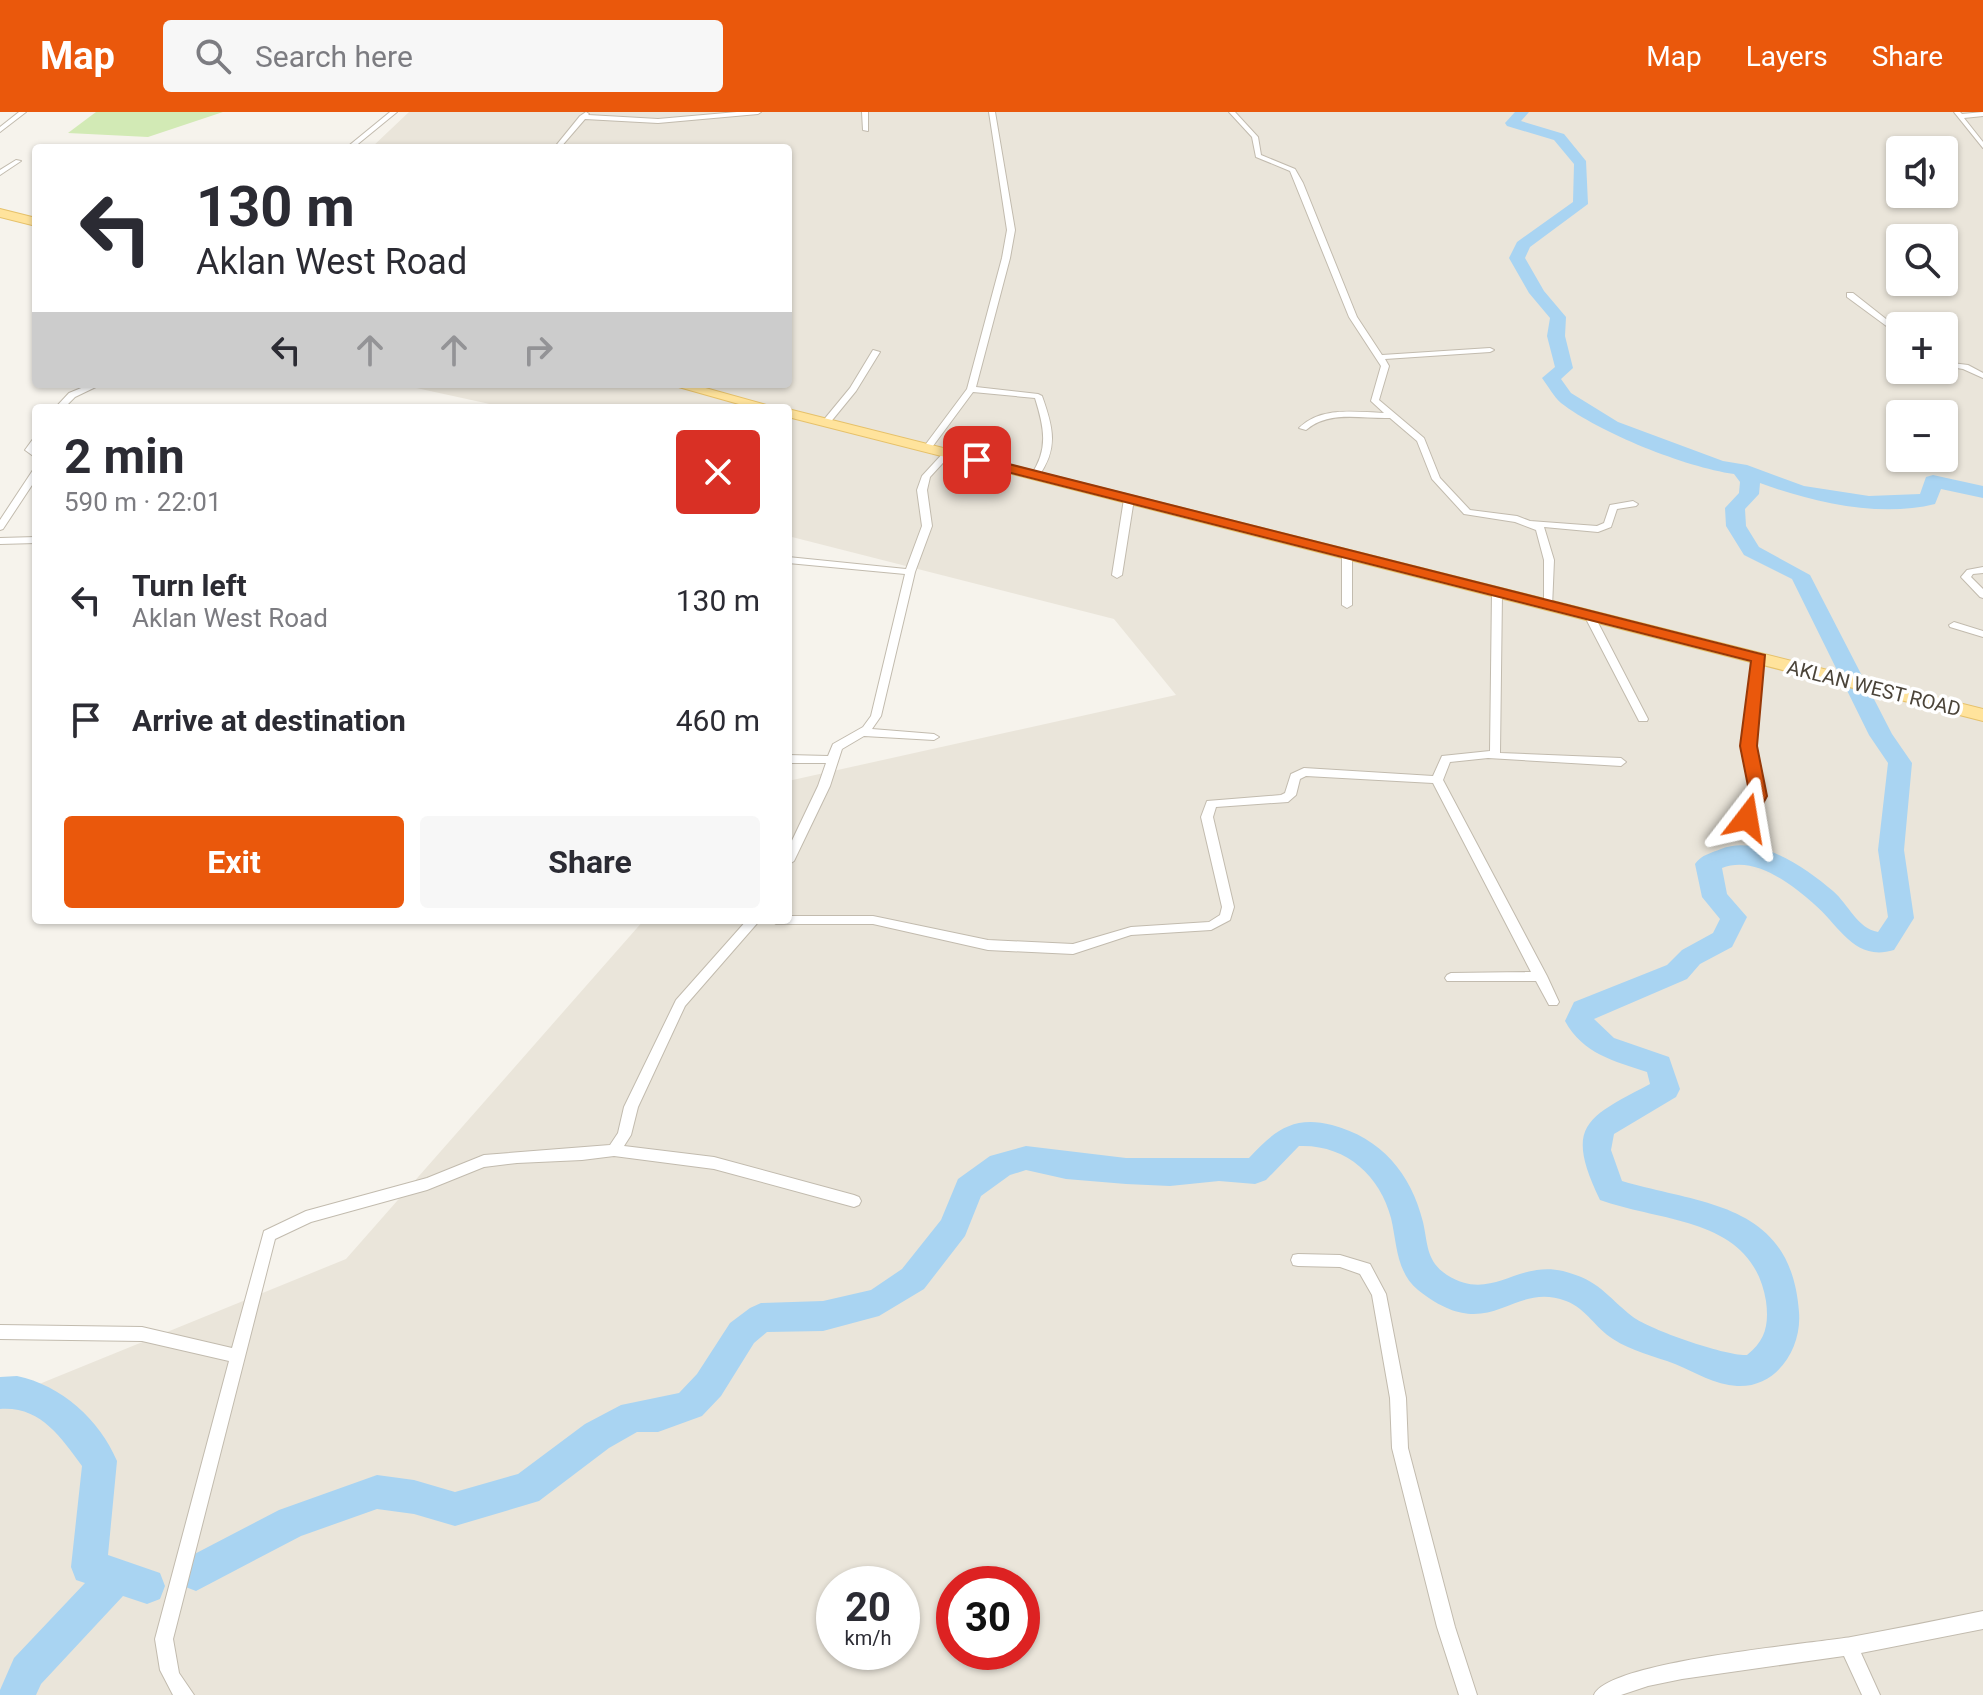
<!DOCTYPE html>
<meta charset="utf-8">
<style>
body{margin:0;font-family:Roboto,sans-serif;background:#f7f7f7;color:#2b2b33;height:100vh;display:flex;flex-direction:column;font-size:30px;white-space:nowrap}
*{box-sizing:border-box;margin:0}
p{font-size:26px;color:#7c7c81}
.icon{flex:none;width:44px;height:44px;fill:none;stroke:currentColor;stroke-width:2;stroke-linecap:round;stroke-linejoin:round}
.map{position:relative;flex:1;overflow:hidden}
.side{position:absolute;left:32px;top:292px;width:760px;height:520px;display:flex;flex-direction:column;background:#fff;border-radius:8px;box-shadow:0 2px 6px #0004}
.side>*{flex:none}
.hud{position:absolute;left:32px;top:32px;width:760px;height:244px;border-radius:8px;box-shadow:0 2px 6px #0004;background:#fff;color:#2b2b33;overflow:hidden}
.fabs{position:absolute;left:1886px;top:24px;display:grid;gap:16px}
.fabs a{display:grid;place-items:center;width:72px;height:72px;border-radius:8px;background:#fff;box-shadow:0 2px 6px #0004;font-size:40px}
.speed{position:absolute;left:816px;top:1454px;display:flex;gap:16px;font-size:40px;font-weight:700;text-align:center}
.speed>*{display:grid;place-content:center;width:104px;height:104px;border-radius:50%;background:#fff;box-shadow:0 2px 6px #0004;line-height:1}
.speed small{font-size:20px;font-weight:400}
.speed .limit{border:12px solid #d22;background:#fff;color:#111}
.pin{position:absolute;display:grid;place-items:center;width:68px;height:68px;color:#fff;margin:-34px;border-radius:16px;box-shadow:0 4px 12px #0006}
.me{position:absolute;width:88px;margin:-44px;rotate:14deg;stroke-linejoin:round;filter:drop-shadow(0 0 6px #0008)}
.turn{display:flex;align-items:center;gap:28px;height:168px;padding:0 32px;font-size:36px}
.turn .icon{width:104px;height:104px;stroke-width:2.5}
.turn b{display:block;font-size:56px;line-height:68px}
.lanes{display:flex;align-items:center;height:76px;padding:0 32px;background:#0003;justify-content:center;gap:40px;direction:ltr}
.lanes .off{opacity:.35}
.round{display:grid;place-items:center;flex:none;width:84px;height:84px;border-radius:8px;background:#f7f7f7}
.summary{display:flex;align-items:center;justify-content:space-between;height:136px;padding:0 32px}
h1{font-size:48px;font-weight:700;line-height:60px}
.action{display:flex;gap:16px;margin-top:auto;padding:16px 32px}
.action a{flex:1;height:92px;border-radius:8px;background:#ea580c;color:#fff;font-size:32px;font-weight:700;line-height:92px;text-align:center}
.action a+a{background:#f7f7f7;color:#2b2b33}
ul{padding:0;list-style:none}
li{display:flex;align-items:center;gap:24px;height:120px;padding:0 32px}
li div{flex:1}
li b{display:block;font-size:30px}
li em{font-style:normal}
header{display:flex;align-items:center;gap:48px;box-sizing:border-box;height:112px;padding:0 40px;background:#ea580c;color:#fff}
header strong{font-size:38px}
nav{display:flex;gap:44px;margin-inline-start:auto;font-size:28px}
.search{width:560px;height:72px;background:#f7f7f7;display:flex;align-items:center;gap:20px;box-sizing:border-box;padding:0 28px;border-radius:8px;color:#7c7c81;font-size:30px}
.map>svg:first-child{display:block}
.residential{fill:#eae5da;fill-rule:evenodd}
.green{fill:#d2eab5}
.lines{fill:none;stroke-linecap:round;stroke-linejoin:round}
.river{fill:#a9d4f2;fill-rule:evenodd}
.street-casing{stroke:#c2bbae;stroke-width:2}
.primary-casing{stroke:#e6c16a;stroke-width:2}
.street{fill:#fff;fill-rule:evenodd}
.primary{fill:#ffe39c;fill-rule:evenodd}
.route{fill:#ea580c;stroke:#983908;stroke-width:2}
.labels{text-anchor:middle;stroke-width:7;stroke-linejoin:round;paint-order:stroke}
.far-street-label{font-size:20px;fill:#4b4439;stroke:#fff}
</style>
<header>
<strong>Map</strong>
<div class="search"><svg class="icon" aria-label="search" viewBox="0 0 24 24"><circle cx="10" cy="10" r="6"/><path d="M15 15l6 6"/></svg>Search here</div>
<nav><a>Map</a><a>Layers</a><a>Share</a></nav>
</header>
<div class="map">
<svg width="1983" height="1583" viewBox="0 0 1983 1583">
<rect width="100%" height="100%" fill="#f6f3ec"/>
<path class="residential" d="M409,0H1983V1583H0V1288L346,1147L644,808H788V669L1176,583L1114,507L788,424V296H508L398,272H788V36H371ZM1900,38H1944V82H1900ZM1900,126H1944V170H1900ZM1900,214H1944V258H1900ZM1900,302H1944V346H1900ZM834,1472H902V1540H834ZM954,1472H1022V1540H954Z"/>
<path class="green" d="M96,0H223L148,25L68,21Z"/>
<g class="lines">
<path class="river" d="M1515,0H1529L1521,9L1564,22L1586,49L1588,92L1530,135L1525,146L1544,179L1566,205L1565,224L1573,256L1561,267L1571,281L1618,310L1723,349L1747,353L1804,374L1869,384L1920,382L1926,365L1933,363L1983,374V386L1941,377L1935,392C1879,406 1812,390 1760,371L1759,382L1745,397L1746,414L1759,435L1810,463L1892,622L1912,651L1904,738L1914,806L1894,838C1854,850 1840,814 1814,792C1790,771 1754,743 1722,756L1727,782L1747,805L1732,835L1700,852L1687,867L1594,907L1614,926L1669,945L1680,977L1676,985L1614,1022L1611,1038L1622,1069C1703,1093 1791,1090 1799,1200C1802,1236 1777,1276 1737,1274C1715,1273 1695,1260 1675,1252C1654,1244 1631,1239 1613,1227C1595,1216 1587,1197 1566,1189C1510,1168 1491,1236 1418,1178C1396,1160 1397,1131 1391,1106C1380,1063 1345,1032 1299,1034L1266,1068L1255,1072L1219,1069L1170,1074L1126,1072L1066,1067L1026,1058L1010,1063L981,1084L965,1124L924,1177L879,1204L823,1219L767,1220L754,1231L721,1284L702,1304L658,1320H637L609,1336L539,1389L455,1414L414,1402L377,1397L301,1424L196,1479L183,1474L178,1461L183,1448L279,1398L377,1363L414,1368L455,1380L518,1362L585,1312L621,1293L679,1281L697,1262L730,1211L750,1196L761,1191L823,1189L871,1178L902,1157L941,1108L958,1067L990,1044L1026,1034L1126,1046H1249C1274,1019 1293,1003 1332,1013C1381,1026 1411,1061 1423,1110C1428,1132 1426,1149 1447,1163C1492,1191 1516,1148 1563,1159C1601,1169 1605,1183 1633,1205C1651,1218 1725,1244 1747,1243C1766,1228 1769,1212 1766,1189C1752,1105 1664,1111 1600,1088C1564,1013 1586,1006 1650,972L1647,960C1614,949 1583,942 1565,909L1574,890L1667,853L1682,838L1713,821L1720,807L1702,785L1695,752C1701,743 1711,741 1721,737C1758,722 1806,756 1833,779C1849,793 1857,816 1878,820L1888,805L1878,738L1888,651L1869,623L1792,467L1744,443L1726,414L1725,396L1739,381L1740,370L1734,362C1685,355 1600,321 1561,291C1554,285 1548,274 1542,266L1555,255L1547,224L1550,206L1529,181L1509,146L1517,130L1573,90L1574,52L1554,28L1507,14L1505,11Z
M17,1264C61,1273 100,1308 117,1349L108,1443L160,1461L165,1474L160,1487L147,1492L123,1484L41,1572L36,1583H0V1578L14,1546L85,1471L76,1468L71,1455L82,1354C60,1324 40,1294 0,1297V1265Z"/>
<defs>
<path id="street" d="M19,0H26L0,20V15Z
M390,0H397L353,36H346Z
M586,0L589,2L588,3L658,7L737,0H761L758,2L658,11L585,7L560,36H554L580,4Z
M862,0H868V19L863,18Z
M989,0H995L1015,118L1010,146L976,275L1038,282L1042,284C1053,315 1059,336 1038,365L1035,366L1031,363C1049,337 1044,315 1035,286L973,280L930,338L923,336L967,277L1002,146L1007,118Z
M1229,0H1235L1258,25L1261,43L1295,57L1303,71L1357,205L1382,243L1490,236L1494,238L1490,240L1385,247L1389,254L1379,288L1424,326L1440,366L1470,398L1517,404L1530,409L1597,414L1604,411L1610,393L1633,389L1638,392L1636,394L1617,397L1611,415L1598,420L1544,415L1554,448L1552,495H1546L1544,493V448L1536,418L1515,410L1464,402L1432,367L1417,329L1390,306C1362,307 1329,298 1306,318L1299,316C1321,294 1356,300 1384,301L1371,289L1381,254L1349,205L1290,59L1256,45L1252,25Z
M1954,0H1960L1962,2L1983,0V4L1964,6L1983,30V36Z
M16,48L21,49L0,63V58Z
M1847,181H1853L1900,218V224L1847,185Z
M873,238L880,240L856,279L829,312H823L822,310L850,276Z
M1944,250L1968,253L1983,261V266L1963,257L1944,254Z
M91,272H102L75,285L64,296H55L69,281Z
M36,326V335L34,337L36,339V346L25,338L33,327Z
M948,338L952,341L930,365L927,378L932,414L915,460L881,604L872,617L934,622L939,625L934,628L864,624L842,637L830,674L794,749L788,753V737L818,674L826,651H788V643L828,644L833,632L863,615L871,604L905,462L788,451V445L906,457L922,414L917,378L922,364L945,339Z
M36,357V367L3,417L0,418V408L33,358Z
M1129,384L1134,387L1122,463L1117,466L1112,463L1124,387Z
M36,425V431L0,432V426Z
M1347,439L1352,442V493L1347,496L1342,493V442Z
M1983,455V461L1973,462L1971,465L1983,477V486L1980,485L1961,465L1967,458Z
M1497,478L1502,481L1500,641L1621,646L1626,650L1621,654L1488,646L1450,650L1443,668L1547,864L1559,890L1557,893H1549L1536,869H1447L1445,866L1447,863L1451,861L1531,860L1433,671L1306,664L1300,667L1296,683L1288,690L1216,695L1213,705L1234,795L1230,808L1211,818L1131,823L1073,842L988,838L873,812H776L770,808H788V804H873L988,828L1073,832L1131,815L1209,810L1220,803L1222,795L1201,705L1207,689L1281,683L1285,681L1291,662L1304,656L1433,664L1442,644L1490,639L1492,481Z
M1589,500L1594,503L1648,607L1647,609H1639L1638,607L1584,503Z
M1954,510L1983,519V525L1950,515L1949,513Z
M1759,544L1764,547L1754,634L1765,684L1753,706L1762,720L1756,724L1752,723L1741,706L1753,684L1744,634L1754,547Z
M747,808H760L685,894L638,995L631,1023L624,1034L714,1045L854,1083L859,1085L861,1089L859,1093L854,1095L714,1057L614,1044L582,1048L517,1051L484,1055L427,1078L311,1110L275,1127L173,1527L179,1561L194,1583H173L160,1558L155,1527L229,1249L142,1229L0,1227V1213L142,1215L232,1236L264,1119L306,1099L427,1066L484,1043L610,1033L618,1021L624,995L676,888Z
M1298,1142L1340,1143L1370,1152L1386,1182L1406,1286L1408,1336L1455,1515L1477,1583H1459L1437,1515L1392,1336L1390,1286L1372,1183L1360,1162L1340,1155L1298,1154L1293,1153L1291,1148L1293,1143Z
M1983,1499V1517L1861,1541L1880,1583H1862L1844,1544L1682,1567L1648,1574L1621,1583H1594C1608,1549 1810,1532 1851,1525C1895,1517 1939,1508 1983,1499Z"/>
<path id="primary" d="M0,97L36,106V114L0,105Z
M668,272H691L777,296H753Z
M788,297L1983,597V609L788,305Z"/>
</defs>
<use href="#street" class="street-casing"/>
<use href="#primary" class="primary-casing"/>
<use href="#street" class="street"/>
<use href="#primary" class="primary"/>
</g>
<path class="route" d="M977,344L1765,543L1757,634L1767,684L1753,710H1741L1738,706L1750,684L1740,634L1751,549L972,351L970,348Z"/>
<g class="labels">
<g class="far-street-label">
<text transform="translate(1874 576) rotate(14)" y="7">AKLAN WEST ROAD</text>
</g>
</g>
</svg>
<div class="fabs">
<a><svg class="icon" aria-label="sound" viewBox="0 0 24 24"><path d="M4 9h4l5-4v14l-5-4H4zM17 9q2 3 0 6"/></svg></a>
<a><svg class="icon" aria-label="search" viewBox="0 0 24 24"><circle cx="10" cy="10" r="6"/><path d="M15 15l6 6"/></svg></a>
<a>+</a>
<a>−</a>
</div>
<div class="speed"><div>20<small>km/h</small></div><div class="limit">30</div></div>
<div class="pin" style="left:977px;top:348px;background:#d93025"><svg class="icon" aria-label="arrive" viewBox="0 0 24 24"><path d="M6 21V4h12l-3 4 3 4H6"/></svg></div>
<svg class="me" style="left:1747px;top:706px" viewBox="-20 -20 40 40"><path d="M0-17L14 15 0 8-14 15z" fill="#ea580c" stroke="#fff" stroke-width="4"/></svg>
<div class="hud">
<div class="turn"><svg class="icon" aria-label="left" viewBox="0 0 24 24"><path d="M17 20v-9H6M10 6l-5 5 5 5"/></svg><div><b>130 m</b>Aklan West Road</div></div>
<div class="lanes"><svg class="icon" aria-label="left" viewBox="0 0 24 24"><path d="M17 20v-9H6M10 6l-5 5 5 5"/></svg><svg class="icon off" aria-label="ahead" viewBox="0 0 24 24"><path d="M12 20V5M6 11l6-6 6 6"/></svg><svg class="icon off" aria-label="ahead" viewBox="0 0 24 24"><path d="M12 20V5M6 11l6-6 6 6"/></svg><svg class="icon off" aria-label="right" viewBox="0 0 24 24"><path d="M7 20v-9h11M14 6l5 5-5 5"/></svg></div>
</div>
<section class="side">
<div class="summary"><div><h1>2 min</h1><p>590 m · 22:01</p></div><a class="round" style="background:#d93025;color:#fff"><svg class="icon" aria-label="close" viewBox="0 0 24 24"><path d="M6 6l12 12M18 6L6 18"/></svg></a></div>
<ul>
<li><svg class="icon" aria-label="left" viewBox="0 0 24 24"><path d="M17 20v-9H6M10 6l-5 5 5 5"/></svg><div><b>Turn left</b><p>Aklan West Road</p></div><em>130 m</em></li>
<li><svg class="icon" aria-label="arrive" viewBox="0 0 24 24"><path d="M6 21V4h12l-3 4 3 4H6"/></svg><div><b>Arrive at destination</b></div><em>460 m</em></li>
</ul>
<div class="action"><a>Exit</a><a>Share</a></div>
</section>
</div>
